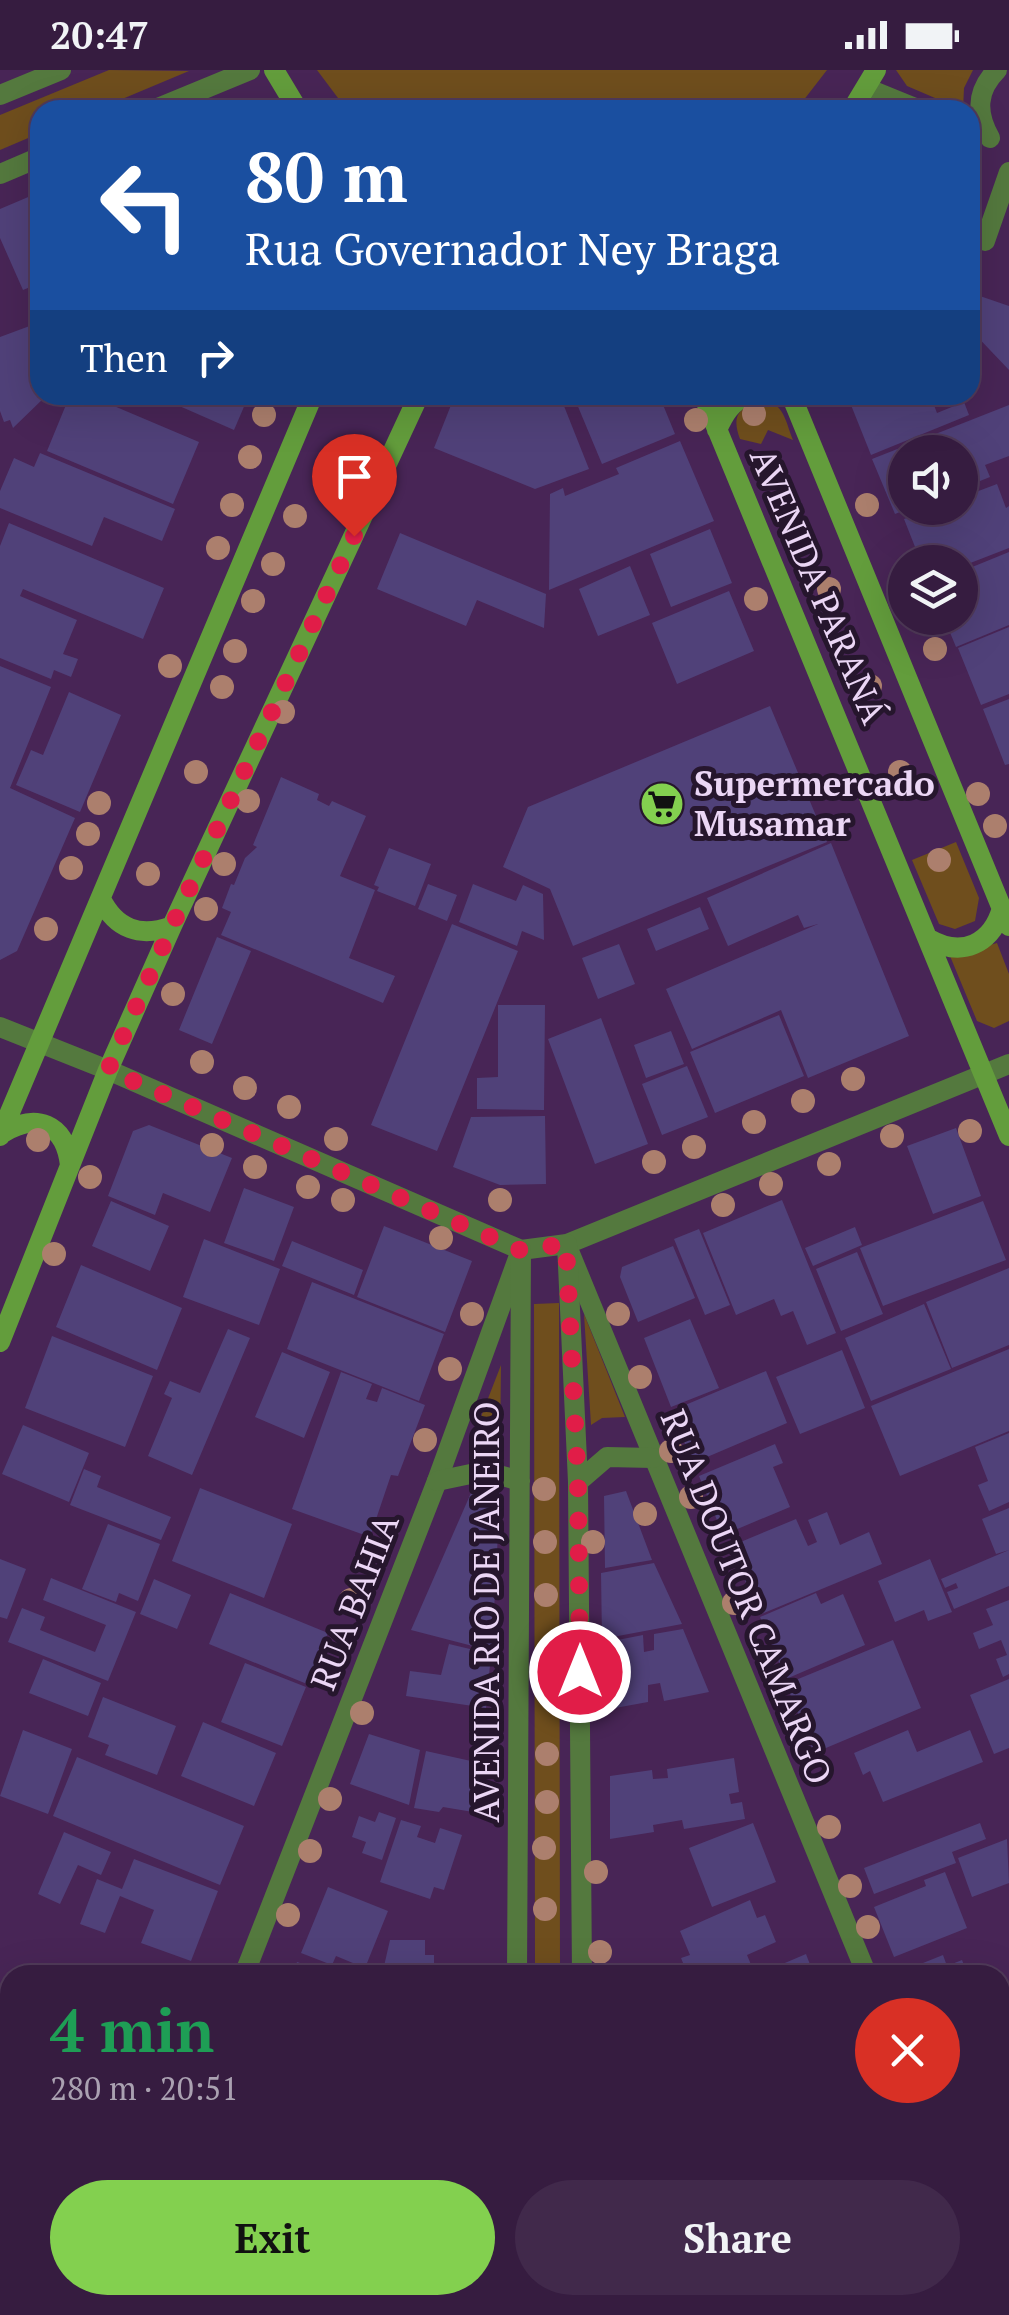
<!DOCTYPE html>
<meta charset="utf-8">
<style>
body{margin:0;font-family:"PT Serif",serif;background:#41294b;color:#f1f3f6;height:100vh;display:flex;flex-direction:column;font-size:38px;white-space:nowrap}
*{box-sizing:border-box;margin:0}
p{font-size:32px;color:#aaa1b1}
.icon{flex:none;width:55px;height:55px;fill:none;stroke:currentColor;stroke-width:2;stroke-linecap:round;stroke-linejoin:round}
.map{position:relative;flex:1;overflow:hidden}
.side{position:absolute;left:0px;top:1895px;width:1010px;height:350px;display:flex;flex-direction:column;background:#361c40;border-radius:30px 30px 0 0;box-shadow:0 10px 40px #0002,0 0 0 2px #503a59}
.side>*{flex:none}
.hud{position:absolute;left:30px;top:30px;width:950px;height:305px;border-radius:30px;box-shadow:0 10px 40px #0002,0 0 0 2px #503a59;background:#1a4fa0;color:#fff;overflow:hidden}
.buttons{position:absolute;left:888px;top:365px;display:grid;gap:20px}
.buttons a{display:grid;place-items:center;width:90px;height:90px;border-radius:50%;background:#361c40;box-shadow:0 10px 40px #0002,0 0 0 2px #503a59;font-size:50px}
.pin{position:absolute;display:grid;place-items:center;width:85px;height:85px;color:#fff;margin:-102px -42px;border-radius:50% 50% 50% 0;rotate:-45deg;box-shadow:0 0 10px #0007}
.pin .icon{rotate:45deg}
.me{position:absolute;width:110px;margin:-55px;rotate:0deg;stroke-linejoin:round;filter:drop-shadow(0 0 8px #0008)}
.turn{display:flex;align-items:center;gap:35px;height:210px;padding:0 50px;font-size:45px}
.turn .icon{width:130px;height:130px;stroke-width:2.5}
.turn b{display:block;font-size:70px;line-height:85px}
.then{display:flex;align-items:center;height:95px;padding:0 50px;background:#0003;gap:20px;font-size:38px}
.round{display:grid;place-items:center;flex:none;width:105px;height:105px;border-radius:52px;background:#41294b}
.head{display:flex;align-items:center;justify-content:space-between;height:170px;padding:0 50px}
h1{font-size:60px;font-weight:800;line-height:75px;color:#1e9e55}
.cta{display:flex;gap:20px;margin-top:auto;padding:20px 50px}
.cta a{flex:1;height:115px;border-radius:60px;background:#83d04f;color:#111;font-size:40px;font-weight:800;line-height:115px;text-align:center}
.cta a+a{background:#41294b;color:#f1f3f6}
.status{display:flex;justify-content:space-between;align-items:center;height:70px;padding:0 50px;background:#361c40;direction:ltr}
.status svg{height:28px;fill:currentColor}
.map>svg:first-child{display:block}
.green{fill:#6f4e1d}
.building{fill:#504179}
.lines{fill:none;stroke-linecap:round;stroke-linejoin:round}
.service{stroke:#54793e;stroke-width:20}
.minor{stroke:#54793e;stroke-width:20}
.tertiary{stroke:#54793e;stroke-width:20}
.secondary{stroke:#639d3c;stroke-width:20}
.tree{fill:#ac7f6d}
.route{stroke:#e11d48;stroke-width:18;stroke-dasharray:0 32.4}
.labels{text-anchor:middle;stroke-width:10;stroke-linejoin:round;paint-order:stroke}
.street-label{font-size:35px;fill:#ebd6f5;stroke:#26162d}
.poi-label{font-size:35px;font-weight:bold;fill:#ebd6f5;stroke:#26162d;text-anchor:start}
</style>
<div class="status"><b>20:47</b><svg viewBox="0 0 49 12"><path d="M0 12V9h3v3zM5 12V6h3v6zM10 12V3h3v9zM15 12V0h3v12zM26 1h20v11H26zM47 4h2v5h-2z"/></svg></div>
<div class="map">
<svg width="1009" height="2245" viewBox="0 0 1009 2245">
<rect width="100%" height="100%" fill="#482556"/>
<path class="green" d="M109,0L189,1L96,40H40V63L0,80V45Z
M317,0H827L796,40H347Z
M896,0H973L964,18L963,40L907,16Z
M763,331C784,332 786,353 793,370L768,360L761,374L740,369C731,345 739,337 763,331Z
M956,772L979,828L975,851L955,859L939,854L912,790Z
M997,873L1009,904V951L994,958L977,951L950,886Z
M559,1233L560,1905H535L534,1234Z
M584,1244L625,1347L602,1348L591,1355Z
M501,1295L500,1379L470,1375Z"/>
<path class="building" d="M40,122V213L23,220L0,168V139Z
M977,225L1009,236V300L970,259V245Z
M35,254L40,267V325H47L13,358L10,350L4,352L0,341V267Z
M70,325H88L199,372L173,434L47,381Z
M145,325H249L234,360L168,331L165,337L144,328Z
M455,325H532L564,336L589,399L535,419L434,378Z
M578,325H659L675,364L602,394L574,327Z
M847,325H930L937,343L964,332L969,345L871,385Z
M1009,335V386L985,395L990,407L960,419V382H905V440L895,444L872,389Z
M680,371L714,451L549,520L550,424L563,418L565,426L619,404L616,398Z
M40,383L175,439L162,471L104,447L92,476L0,438V421L14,388L34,397Z
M997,414L1006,438L1009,436V478L960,497V492H921L904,449L934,438H960V428Z
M9,453L164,518L143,569L23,519L20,526L77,550L63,584L78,589L71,607L54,600L51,609L0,588V476Z
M710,459L732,513L671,537L650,484Z
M400,463L546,524L544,558L477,530L466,556L377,519Z
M1009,482V555L956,577L944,548H960V502Z
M630,496L650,545L598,566L579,519Z
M729,521L754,581L677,614L652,553Z
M1009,557V624L981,635L958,578Z
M0,596L51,617L10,718L75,748L17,881L0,890Z
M69,622L121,645L80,742L16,715L31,680L43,685Z
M1009,629V694L1005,695L983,639Z
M770,636L827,772L573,876L550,819L503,797L528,737Z
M281,707L319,724L317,730L329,736L332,731L366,746L340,806L375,820L349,888L395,906L383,933L221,865L231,842L222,838L231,814L234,815L245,788L257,777L253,775Z
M831,773L909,966L808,1008L781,940L692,979L666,919L818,854L804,858L798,845L728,876L707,828Z
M389,778L431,794L415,836L377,821L379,817L374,815Z
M428,814L457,825L447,851L418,839Z
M473,814L516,831L523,815L543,824L544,870L522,861L517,876L459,852Z
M700,837L709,859L656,881L647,859Z
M452,854L518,881L437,1081L371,1055Z
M217,867L251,881L212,974L179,960Z
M619,874L635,914L598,929L582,888Z
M498,935H545L544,1040L477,1039V1008L498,1007Z
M779,945L804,1006L715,1043L690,982Z
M601,948L648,1074L595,1094L548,969Z
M671,961L684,994L646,1008L634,975Z
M687,996L708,1047L662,1065L642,1014Z
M545,1046L546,1114L500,1115L453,1097L471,1047Z
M149,1055L232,1088L210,1142L163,1123L155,1145L108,1126L133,1061Z
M956,1058L981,1126L933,1144L907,1076Z
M244,1118L294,1137L274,1191L224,1173Z
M782,1130L836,1263L807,1275L793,1241L781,1246L774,1229L736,1245L703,1163Z
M111,1131L169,1156L150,1201L92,1176Z
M983,1131L1006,1190L883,1236L860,1178Z
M384,1156L472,1191L445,1262L357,1227Z
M855,1157L862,1175L813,1196L805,1178Z
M699,1159L730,1235L705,1245L674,1169Z
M204,1169L280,1199L259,1255L183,1227Z
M292,1171L363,1200L354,1225L282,1196Z
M673,1176L695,1228L638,1252L620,1207L622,1197Z
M857,1182L883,1244L841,1261L816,1199Z
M81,1195L182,1238L157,1300L56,1257Z
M1009,1198V1275L952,1298L926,1232Z
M312,1212L444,1264L419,1331L287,1279Z
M924,1234L951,1299L871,1331L845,1268Z
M690,1249L719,1318L671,1337L644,1268Z
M228,1259L250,1268L192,1405L148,1386L172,1328L164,1324L170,1311L200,1323Z
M52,1266L153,1306L125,1377L25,1338Z
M1009,1279V1361L900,1406L871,1336Z
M842,1280L865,1338L800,1364L776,1307Z
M282,1282L330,1302L304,1368L255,1347Z
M766,1301L787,1353L693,1393L671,1341Z
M341,1302L372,1314L366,1329L377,1332L382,1318L425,1335L398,1406L391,1405L370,1467L292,1439Z
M23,1355L89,1383L69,1432L2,1404Z
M1009,1363V1432L989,1441L978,1415L988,1411L975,1377Z
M775,1374L783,1393L773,1397L790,1437L723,1465L699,1406Z
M84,1399L101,1406L97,1417L171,1447L161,1470L70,1435Z
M474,1416L500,1423L492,1581L411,1560Z
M200,1418L292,1454L264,1528L172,1491Z
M626,1421L652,1490L605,1498L604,1426Z
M1009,1438V1480L996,1484L982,1449Z
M827,1442L840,1475L869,1462L882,1494L759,1545L731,1476L796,1449L808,1476L817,1472L808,1450Z
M108,1454L160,1474L138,1531L119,1523L116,1532L82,1519Z
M1009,1480V1516L954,1539L947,1522L958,1518L956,1513L945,1518L941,1509Z
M0,1489L26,1499L7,1549L0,1547Z
M930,1489L952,1542L928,1551L924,1540L895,1552L878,1511Z
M654,1493L682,1554L602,1569L601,1503Z
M51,1508L136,1542L108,1611L8,1572L22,1538L45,1547L40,1560L95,1582L106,1555L43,1530Z
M154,1509L191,1525L177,1559L140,1544Z
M230,1523L328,1563L307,1614L209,1574Z
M816,1523L821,1534L843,1524L865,1575L786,1609L760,1547Z
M1009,1530V1604L1003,1607L996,1589L1007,1585L1001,1570L979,1579L973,1563L993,1555L986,1539Z
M683,1559L709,1622L664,1631L660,1613L648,1615V1632L604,1640L602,1573L643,1565L644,1582L654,1580V1564Z
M893,1570L921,1638L814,1683L786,1614Z
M449,1574L491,1584L486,1638L406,1626L410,1601L441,1605Z
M43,1589L101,1613L88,1646L29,1623Z
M245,1593L306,1617L282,1676L221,1652Z
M1009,1609V1678L994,1684L970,1625Z
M103,1627L176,1656L157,1705L105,1685L109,1675L88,1667Z
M203,1652L276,1683L254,1736L181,1706Z
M23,1660L72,1679L48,1744L0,1726Z
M908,1660L917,1682L970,1660L983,1692L883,1732L870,1701L863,1705L854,1683Z
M369,1664L420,1680L409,1735L350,1714Z
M426,1681L480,1693L473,1742L443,1737L439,1742L414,1738Z
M77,1687L244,1756L220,1815L53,1746Z
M734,1688L739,1722L729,1724L731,1734L742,1732L745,1749L684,1759L682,1750L653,1755L654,1762L610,1769V1706L652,1700L653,1709L668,1708L667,1699Z
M379,1742L396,1748L382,1790L362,1783L366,1772L352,1767L359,1746L375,1752Z
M401,1750L421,1756L417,1767L435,1773L440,1758L462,1765L444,1820L434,1817L430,1829L380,1812Z
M753,1753L776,1812L712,1837L689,1778Z
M980,1753L986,1769L952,1782L956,1793L874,1824L864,1798Z
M64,1762L111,1782L101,1805L78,1795L60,1834L38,1824Z
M1007,1769L1009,1813L972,1827L958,1788Z
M134,1789L218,1821L191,1891L141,1873L154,1840L120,1826L105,1863L80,1854L97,1809L122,1819Z
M945,1802L967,1858L894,1887L874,1837L926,1816L924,1810Z
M328,1817L388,1841L365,1898L336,1886L332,1895L301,1883Z
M750,1830L757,1848L765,1845L776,1872L747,1885L752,1897L735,1905H688L681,1888L690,1885L680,1861Z
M390,1870H425V1885H434V1904L382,1905Z
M806,1884L814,1905H757Z
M943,1885L947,1896L962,1890L965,1898L978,1893L983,1905H905L903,1901Z
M297,1892L333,1904V1905H293Z
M0,2055L10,2059V2073L0,2097Z
M7,2148L10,2150V2184L3,2181L0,2188V2158Z
M2,2202L10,2205V2235H28L24,2245H0Z
M225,2235H261L257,2245H234L223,2241Z
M269,2235H310L306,2245H266Z
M375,2235H426L430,2245H363L362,2241Z
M727,2235H771L775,2245H731Z
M777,2235H828L832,2245H781Z
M874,2235H951L955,2245H878Z"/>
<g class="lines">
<path class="service" d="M970,157L985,171L1009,102"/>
<path class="minor" d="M0,957L108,1000L521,1180L567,1174L1009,994
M569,1181L867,1905
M244,1905L437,1411L520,1183
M1000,2226L1008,2245
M108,2245L112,2235"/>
<path class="tertiary" d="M866,18L920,40
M0,25L61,0
M153,40L250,0
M990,68C976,43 976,21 997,0
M0,104L40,87
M567,1174L578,1412L582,1905
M437,1411L485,1401L520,1411
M578,1412L607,1387L653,1388
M517,1905L521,1180
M0,1932L10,1936
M1000,1984L1009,1980
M0,2005L10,2008
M1000,2047L1009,2043
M514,2235V2245
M583,2245V2235"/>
<path class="secondary" d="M274,0L298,40
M852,40L876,0
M703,325L1009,1066
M791,325L1009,856
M717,360C724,344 731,332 748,325
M101,829C116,859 140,868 172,856
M929,869C962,888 992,874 1002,838
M1,1064C36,1042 65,1053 70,1095
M0,1066L313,325
M0,1272L108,1000L172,856L419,325"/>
</g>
<g class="tree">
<circle cx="754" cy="344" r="12"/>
<circle cx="264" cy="345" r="12"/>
<circle cx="696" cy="350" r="12"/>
<circle cx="250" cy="387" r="12"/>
<circle cx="232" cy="435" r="12"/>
<circle cx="867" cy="435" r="12"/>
<circle cx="295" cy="446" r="12"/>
<circle cx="218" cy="478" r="12"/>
<circle cx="273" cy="494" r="12"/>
<circle cx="829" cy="519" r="12"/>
<circle cx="756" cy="529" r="12"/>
<circle cx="253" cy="531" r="12"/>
<circle cx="935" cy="579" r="12"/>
<circle cx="235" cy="581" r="12"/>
<circle cx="170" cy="596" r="12"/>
<circle cx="870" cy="616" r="12"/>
<circle cx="222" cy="617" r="12"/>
<circle cx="283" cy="642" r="12"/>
<circle cx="196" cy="702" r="12"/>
<circle cx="900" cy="702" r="12"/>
<circle cx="978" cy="724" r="12"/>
<circle cx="248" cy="731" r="12"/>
<circle cx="99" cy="733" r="12"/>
<circle cx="995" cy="756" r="12"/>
<circle cx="88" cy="764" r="12"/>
<circle cx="939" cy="790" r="12"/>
<circle cx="224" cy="794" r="12"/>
<circle cx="71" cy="798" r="12"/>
<circle cx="148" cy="804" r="12"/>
<circle cx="206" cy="839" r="12"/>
<circle cx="46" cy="859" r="12"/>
<circle cx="173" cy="924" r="12"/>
<circle cx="202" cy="992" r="12"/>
<circle cx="853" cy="1009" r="12"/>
<circle cx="245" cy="1018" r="12"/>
<circle cx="803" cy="1031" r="12"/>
<circle cx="289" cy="1037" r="12"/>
<circle cx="754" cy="1052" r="12"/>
<circle cx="970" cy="1061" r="12"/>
<circle cx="892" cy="1066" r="12"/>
<circle cx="336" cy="1069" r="12"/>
<circle cx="38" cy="1070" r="12"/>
<circle cx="212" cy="1075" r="12"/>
<circle cx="694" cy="1077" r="12"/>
<circle cx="654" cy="1092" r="12"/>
<circle cx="829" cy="1094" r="12"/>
<circle cx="255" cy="1097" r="12"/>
<circle cx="90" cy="1107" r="12"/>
<circle cx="771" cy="1114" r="12"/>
<circle cx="308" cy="1117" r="12"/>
<circle cx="343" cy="1130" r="12"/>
<circle cx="500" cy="1130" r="12"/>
<circle cx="723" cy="1135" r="12"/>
<circle cx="441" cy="1168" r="12"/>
<circle cx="54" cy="1184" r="12"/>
<circle cx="472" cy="1244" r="12"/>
<circle cx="618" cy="1244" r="12"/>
<circle cx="450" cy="1299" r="12"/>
<circle cx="640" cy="1307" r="12"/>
<circle cx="425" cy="1370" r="12"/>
<circle cx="671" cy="1381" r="12"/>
<circle cx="544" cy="1419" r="12"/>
<circle cx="691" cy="1427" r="12"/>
<circle cx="645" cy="1444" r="12"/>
<circle cx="545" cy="1472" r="12"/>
<circle cx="593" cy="1472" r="12"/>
<circle cx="379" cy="1480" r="12"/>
<circle cx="546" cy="1525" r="12"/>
<circle cx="351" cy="1530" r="12"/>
<circle cx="734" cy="1533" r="12"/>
<circle cx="545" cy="1619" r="12"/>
<circle cx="362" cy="1643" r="12"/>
<circle cx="547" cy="1684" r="12"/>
<circle cx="330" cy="1729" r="12"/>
<circle cx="547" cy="1732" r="12"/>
<circle cx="829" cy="1757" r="12"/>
<circle cx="544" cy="1778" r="12"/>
<circle cx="310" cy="1781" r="12"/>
<circle cx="596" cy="1802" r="12"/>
<circle cx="850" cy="1816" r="12"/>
<circle cx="545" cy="1839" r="12"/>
<circle cx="288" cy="1845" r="12"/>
<circle cx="868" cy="1857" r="12"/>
<circle cx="600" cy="1882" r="12"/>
</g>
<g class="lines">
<path class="route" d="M354,466L172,856L108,1000L520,1180L566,1174L578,1412L580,1602"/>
</g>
<defs>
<symbol id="supermarket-disc" viewBox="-11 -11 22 22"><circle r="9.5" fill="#83d04f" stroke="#26162d"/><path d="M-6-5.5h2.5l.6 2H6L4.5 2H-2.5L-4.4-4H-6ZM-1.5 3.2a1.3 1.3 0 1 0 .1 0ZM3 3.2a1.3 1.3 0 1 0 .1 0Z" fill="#111"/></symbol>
</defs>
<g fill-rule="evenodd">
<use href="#supermarket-disc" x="637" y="709" width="50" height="50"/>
</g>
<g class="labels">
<g class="street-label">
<text transform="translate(818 516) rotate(67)" y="12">AVENIDA PARANÁ</text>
<text transform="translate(746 1527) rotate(68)" y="12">RUA DOUTOR CAMARGO</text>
<text transform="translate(355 1532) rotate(-69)" y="12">RUA BAHIA</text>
<text transform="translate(487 1542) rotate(-90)" y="12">AVENIDA RIO DE JANEIRO</text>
</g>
<g class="poi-label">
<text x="694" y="726">Supermercado<tspan x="694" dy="40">Musamar</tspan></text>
</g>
</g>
</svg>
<div class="buttons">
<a><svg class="icon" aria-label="sound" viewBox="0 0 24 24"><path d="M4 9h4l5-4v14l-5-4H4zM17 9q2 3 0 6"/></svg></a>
<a><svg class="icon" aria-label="layers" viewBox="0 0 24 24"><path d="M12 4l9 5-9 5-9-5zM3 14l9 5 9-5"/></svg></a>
</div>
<div class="pin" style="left:354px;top:466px;background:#d93025"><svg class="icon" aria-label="arrive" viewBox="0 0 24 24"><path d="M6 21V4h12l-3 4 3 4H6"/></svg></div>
<svg class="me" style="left:580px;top:1602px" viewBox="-20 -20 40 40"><circle r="17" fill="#e11d48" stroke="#fff" stroke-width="3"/><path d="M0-11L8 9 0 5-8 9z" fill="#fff"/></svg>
<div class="hud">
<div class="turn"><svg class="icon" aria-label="left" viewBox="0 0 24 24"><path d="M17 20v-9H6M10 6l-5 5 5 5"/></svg><div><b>80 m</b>Rua Governador Ney Braga</div></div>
<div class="then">Then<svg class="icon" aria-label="right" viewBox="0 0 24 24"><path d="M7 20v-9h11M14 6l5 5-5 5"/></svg></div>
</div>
<section class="side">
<div class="head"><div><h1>4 min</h1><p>280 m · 20:51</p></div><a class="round" style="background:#d93025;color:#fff"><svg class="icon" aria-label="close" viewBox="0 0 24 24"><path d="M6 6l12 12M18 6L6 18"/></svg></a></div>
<div class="cta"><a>Exit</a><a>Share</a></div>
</section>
</div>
